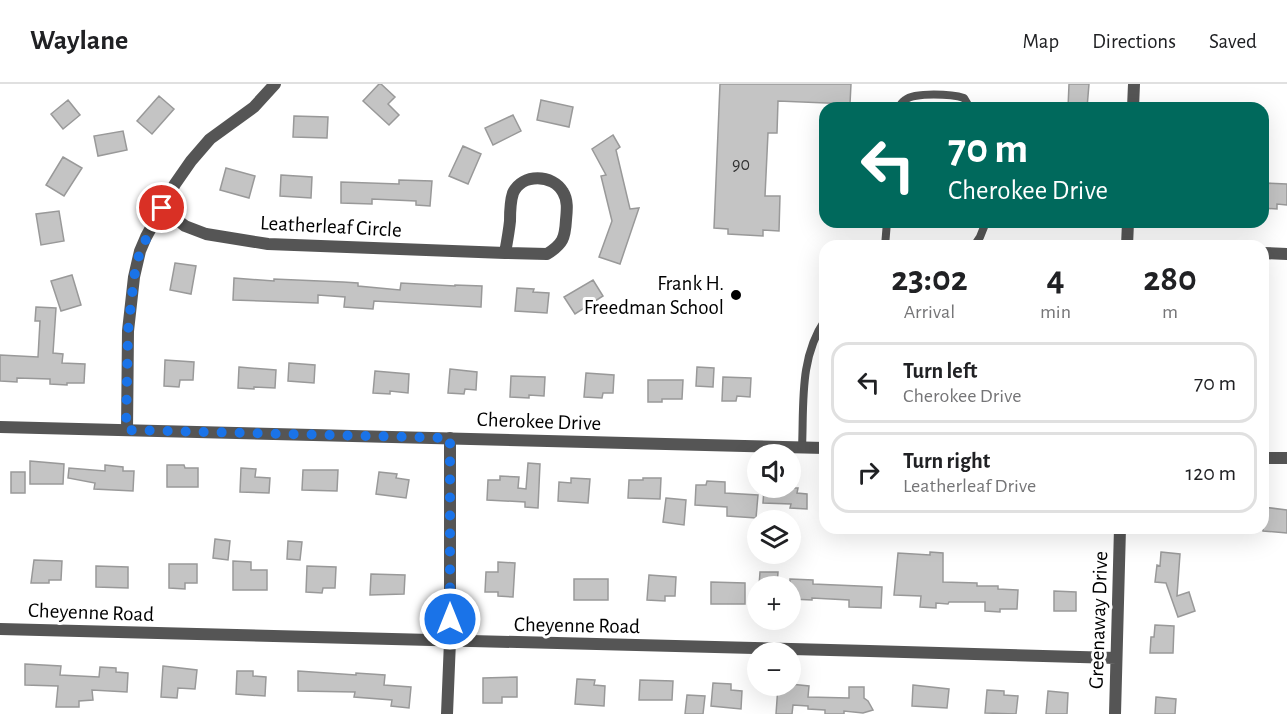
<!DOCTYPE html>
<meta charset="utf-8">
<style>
body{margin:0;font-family:"Alegreya Sans",sans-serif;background:#f6f6f6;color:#202124;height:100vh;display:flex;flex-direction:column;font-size:22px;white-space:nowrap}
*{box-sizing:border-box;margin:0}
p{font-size:20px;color:#757577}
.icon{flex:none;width:33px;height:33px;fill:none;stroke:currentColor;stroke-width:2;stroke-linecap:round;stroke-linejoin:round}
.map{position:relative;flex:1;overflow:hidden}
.side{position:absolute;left:819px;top:156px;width:450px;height:294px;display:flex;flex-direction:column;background:#fff;border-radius:18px;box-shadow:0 6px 24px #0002}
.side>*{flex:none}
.top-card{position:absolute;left:819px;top:18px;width:450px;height:126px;border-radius:18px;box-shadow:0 6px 24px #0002;background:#00695c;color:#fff;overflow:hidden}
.buttons{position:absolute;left:747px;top:360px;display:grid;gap:12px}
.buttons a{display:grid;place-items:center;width:54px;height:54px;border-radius:50%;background:#fff;box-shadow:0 6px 24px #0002;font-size:30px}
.pin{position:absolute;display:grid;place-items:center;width:51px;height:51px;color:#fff;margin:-26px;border:3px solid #fff;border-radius:50%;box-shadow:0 2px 6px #0007}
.me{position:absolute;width:66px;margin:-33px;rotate:0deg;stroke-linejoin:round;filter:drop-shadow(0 0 4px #0008)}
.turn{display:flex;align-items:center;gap:21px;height:126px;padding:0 30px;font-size:27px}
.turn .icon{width:78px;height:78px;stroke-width:2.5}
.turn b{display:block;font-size:42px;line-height:51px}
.eta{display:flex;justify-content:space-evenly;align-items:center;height:102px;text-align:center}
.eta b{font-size:36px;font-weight:600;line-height:42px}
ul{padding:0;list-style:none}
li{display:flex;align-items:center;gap:18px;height:81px;margin:0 12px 9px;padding:0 18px;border:3px solid #e0e0e0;border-radius:18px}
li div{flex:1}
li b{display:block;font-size:22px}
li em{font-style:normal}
header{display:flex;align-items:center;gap:36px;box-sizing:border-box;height:84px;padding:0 30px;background:#fff;border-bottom:2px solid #e0e0e0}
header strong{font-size:28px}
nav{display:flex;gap:33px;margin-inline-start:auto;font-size:21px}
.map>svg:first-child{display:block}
.building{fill:#c4c4c4;stroke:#999;stroke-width:1.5}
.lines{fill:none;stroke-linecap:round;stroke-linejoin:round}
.service{stroke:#555;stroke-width:8}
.minor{stroke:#555;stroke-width:12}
.tertiary{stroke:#555;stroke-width:12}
.route{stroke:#1a73e8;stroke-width:10;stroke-dasharray:0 18}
.poi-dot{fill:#000;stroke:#fff;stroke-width:2}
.labels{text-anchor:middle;stroke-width:6;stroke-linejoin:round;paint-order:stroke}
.number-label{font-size:18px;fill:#313131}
.street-label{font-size:21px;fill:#000;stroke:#fff}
.poi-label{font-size:21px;fill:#000;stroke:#fff;text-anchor:end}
</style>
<header>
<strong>Waylane</strong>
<nav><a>Map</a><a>Directions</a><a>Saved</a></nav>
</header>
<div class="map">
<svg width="1287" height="630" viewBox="0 0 1287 630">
<rect width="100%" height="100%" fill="#fff"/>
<path class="building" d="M379,0H381L395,13L388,20L399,31L389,41L363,17Z
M720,0H851L850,20L778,17L777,49H768L765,112H780L779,147L763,146V152L728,150V145L714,144Z
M1069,0H1089L1087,24H1068Z
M159,12L174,25L152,50L137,37Z
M68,16L80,31L63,45L51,30Z
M541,16L573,23L569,43L537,36Z
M513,31L521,47L493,61L485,44Z
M294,32L328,33L327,54L293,53Z
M123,47L127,66L98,72L94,52Z
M613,51L620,63L616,66L630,125L639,124L620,180L599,173L612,137L601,92L606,91L592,65Z
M463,62L481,70L468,100L449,92Z
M63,73L82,84L64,112L46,101Z
M226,84L255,92L249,114L220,106Z
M281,91L312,93L311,114L280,112Z
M399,96L432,97L430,122L416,121V117L372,115V120L341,119V98L399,100Z
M1263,99L1287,100V121L1277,120V125L1263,124Z
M59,127L64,157L41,161L36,130Z
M175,179L196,182L191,210L170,206Z
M72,191L81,221L61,227L51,197Z
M234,194L274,197V195L343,198L358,199V202L400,206L401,199L455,202V201L482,202L481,223L374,217L373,225L344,223L345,213L318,211V219L233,216Z
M593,196L603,212L575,230L564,213Z
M517,204L534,205L533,208L549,209L547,229L515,227Z
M36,223L56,224L53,269L63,270L62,279L85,280L84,299H67V301L50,300V295L17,294V298L0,297V271L38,273L40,237H35Z
M165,276L194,278L193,296H180L179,303L164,302Z
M289,279L315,281L314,299L288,297Z
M239,283L276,286L275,304L254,303V305L238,304Z
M697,283L714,284L713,303L696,302Z
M450,285L477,288L476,306L465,305L464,310L448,309Z
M375,287L409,290L408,309L390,307V310L373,309Z
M586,289L614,291L613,309H603L602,314L584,313Z
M511,292L545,293L544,312L529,311V314L510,313Z
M723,293L751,294L750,313L737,312L736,317H722Z
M648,296H683L682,315H662V318H648Z
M30,377L64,380L63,400H30Z
M528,379L540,380L538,424L525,423V418L487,416L488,396H500V392L519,393L518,404L526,405Z
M105,381L123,383V387H134L133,407L94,405L95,399L68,394L69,384L105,387Z
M167,381H184L185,384H198V403H167Z
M241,384L256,385L255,393L270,394L269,409L240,408Z
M303,386H338L337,407L302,406Z
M11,388H25V409H11Z
M379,388L397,390L396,394L409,396L406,414L376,410Z
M571,394L590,395L588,419L558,417L559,398L571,399Z
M643,394H661L660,415L628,414L629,396H643Z
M707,397L725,398V409L758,411L756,434L727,432V423L695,421L696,401H706Z
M764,404H798L797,409L807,410V425L790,424L791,420L763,419Z
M666,414L686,416L684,441L663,438Z
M1263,423L1287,426V449L1263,447Z
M215,455L230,457L228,476L213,474Z
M288,457L302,458L300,476L287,475Z
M930,468L943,469V498L977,499V502H998V505L1018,506L1017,525H1000V528L985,527V518H949L948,520L936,519V524L920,523L921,512L894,511L898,469L930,471Z
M1161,468L1180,470L1177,512L1189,508L1195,527L1178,533L1166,499L1155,498L1157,481L1160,482Z
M34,476L62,477L61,496H49V499H31Z
M233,477L251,478V486H267V506H233Z
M498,478L515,479L513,513L498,512V508H485L486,488H498Z
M169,480H197V499H185V505L169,504Z
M96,482L128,483V504L96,503Z
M307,482L336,483L335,504H323L322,509L306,508Z
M760,488H778L777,502H759Z
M371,490L405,491L404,510L370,511Z
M649,491L676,493L675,512H665V517L647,516Z
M574,495H608V516H574Z
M790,495L813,496V500L882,503L881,524L849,523V516L812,514V516L790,515Z
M711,498L745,499V520H711Z
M1054,507L1076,508V527H1054Z
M1155,541L1174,542L1173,569H1150L1151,553H1154Z
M25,580L61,582L60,591L99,593L100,583L116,584V588L128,589L127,608L92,606L93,616L79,617V623H56L58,602L25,601Z
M163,582L197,586L195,605L178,604L177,614L161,613Z
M237,587H253V592L266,593L265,612L236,610Z
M298,587L356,591V589L385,591L384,601L411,603L409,624L391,622L392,616L354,613L355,608L298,607Z
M517,593V613H502V619H483V594Z
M577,595L595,596L594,601L605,602L604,622L575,620Z
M640,596L673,597L672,616H639Z
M713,599L731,600V606L742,607L741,625L711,622Z
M790,600L809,602L808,613L849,614V603H864V614L868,617L873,626L863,629L844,627V630H825V626L808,625V622L793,621L792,630H776L778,602H790Z
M913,601L949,605L947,624L912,622Z
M987,606L1004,607V611L1018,612L1016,630L985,629Z
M1048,607L1068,609L1067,630H1046Z
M687,611L705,612L703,630H685Z
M1156,613L1176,615L1175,630H1155Z"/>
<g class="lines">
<path class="service" d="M899,24C900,21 902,18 905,16C915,8 952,10 964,14L970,24
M885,162L887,138
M974,162L980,153L986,138
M802,364C804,320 799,274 825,236"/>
<path class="minor" d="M1133,24L1134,0
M162,124L185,142L206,150L268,160L505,169C507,158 509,147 510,137C510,127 510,118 513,109C522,89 553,90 563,108C568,116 567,126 566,136C565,154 563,160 547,170L505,169
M1127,162L1128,138
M1263,169L1287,170
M127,346L128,247L134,193L140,167L146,153L175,100L191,77L210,55L254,23L275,0
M0,545L869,567L1116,574
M447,630L450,557V354
M1115,630L1120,444"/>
<path class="tertiary" d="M0,343L825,364
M1263,374H1287"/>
</g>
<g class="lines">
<path class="route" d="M162,124L140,167L134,193L128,247L126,346L450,354V535"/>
</g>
<circle class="poi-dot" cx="736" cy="211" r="6"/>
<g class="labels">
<g class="number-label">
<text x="741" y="86">90</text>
</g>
<g class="street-label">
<text transform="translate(331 142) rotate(3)" y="7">Leatherleaf Circle</text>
<text transform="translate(539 337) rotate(2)" y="7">Cherokee Drive</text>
<text transform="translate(91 528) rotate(2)" y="7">Cheyenne Road</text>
<text transform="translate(1098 536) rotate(-88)" y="7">Greenaway Drive</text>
<text transform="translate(577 541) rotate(1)" y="7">Cheyenne Road</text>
</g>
<g class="poi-label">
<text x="724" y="206">Frank H.<tspan x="724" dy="24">Freedman School</tspan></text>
</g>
</g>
</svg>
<div class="buttons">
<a><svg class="icon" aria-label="sound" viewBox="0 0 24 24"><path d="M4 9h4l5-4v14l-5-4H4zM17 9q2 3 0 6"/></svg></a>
<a><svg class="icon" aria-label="layers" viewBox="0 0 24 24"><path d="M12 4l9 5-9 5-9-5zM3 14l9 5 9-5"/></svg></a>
<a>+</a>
<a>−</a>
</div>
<div class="pin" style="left:162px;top:124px;background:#d93025"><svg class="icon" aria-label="arrive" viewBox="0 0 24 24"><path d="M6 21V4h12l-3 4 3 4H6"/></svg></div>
<svg class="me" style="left:450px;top:535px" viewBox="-20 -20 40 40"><circle r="17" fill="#1a73e8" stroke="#fff" stroke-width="3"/><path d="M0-11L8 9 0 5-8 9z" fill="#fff"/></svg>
<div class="top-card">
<div class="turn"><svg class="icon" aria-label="left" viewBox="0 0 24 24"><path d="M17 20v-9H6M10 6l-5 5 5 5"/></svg><div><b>70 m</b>Cherokee Drive</div></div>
</div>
<section class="side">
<div class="eta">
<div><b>23:02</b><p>Arrival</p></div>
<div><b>4</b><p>min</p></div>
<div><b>280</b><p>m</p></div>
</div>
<ul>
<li><svg class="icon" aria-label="left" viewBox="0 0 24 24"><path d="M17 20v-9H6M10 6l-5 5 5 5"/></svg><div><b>Turn left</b><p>Cherokee Drive</p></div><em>70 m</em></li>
<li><svg class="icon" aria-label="right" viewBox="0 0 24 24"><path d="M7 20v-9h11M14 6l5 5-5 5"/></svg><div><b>Turn right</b><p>Leatherleaf Drive</p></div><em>120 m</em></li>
</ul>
</section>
</div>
